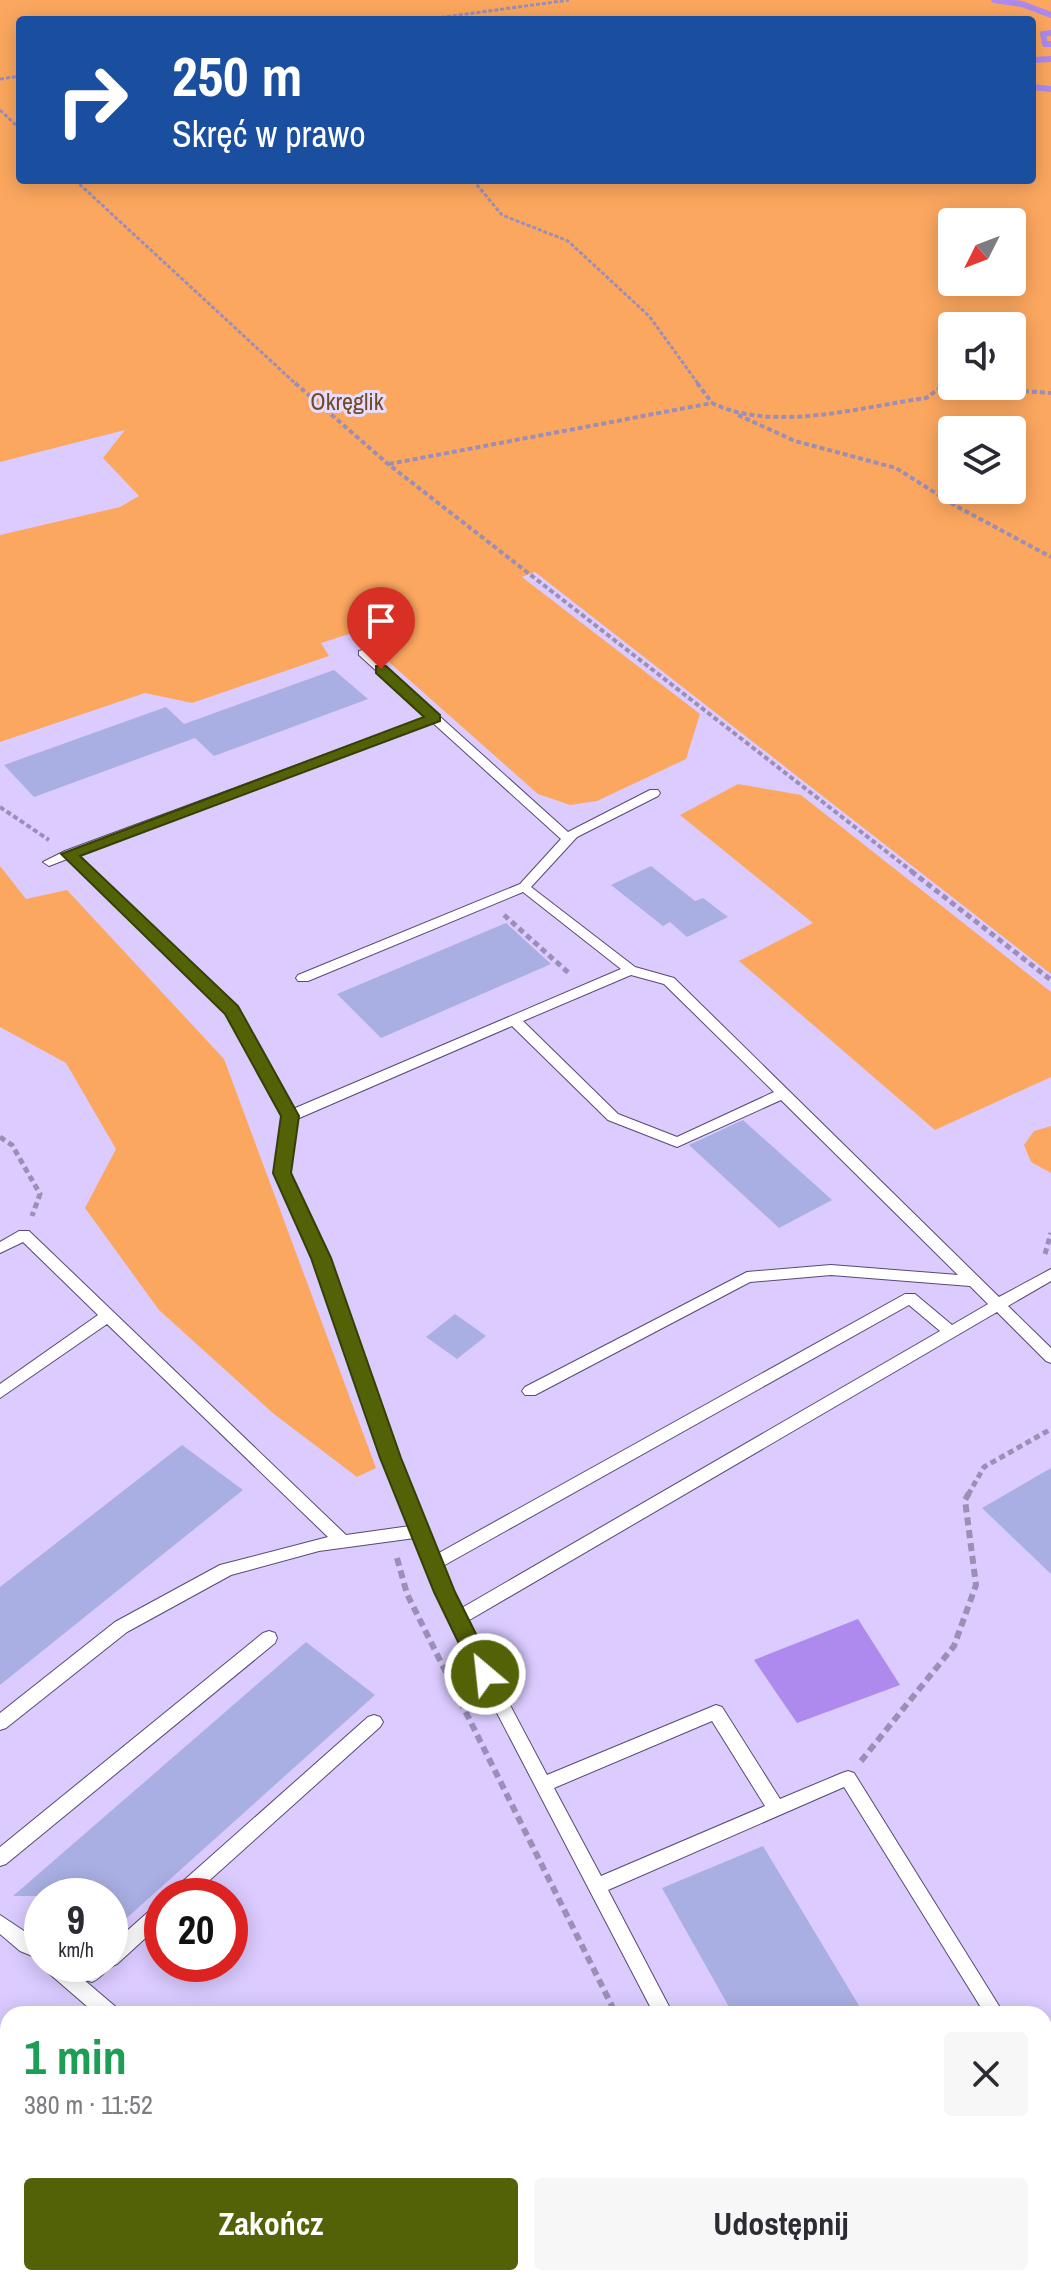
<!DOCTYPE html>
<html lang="pl">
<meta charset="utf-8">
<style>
body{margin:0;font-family:"Archivo Narrow",sans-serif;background:#f7f7f7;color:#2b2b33;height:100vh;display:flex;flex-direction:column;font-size:30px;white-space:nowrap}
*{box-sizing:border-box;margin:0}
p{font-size:26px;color:#7c7c81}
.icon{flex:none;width:44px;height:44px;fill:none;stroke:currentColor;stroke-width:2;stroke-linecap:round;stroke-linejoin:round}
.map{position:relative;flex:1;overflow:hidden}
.sheet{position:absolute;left:0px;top:2006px;width:1052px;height:280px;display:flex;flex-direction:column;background:#fff;border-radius:24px 24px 0 0;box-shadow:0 4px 20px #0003}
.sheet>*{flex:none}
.hud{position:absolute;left:16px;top:16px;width:1020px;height:168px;border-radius:8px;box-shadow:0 4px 20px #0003;background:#1a4fa0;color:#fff;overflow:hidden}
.needle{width:52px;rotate:228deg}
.tools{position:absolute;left:938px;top:208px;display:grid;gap:16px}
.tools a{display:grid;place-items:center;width:88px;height:88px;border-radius:8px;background:#fff;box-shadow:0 4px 20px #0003;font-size:40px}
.speed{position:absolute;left:24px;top:1878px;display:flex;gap:16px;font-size:40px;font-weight:700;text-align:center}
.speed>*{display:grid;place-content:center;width:104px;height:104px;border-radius:50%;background:#fff;box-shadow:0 4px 20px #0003;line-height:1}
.speed small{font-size:20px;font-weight:400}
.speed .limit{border:12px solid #d22;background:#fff;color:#111}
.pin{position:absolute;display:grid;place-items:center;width:68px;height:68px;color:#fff;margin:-82px -34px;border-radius:50% 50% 50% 0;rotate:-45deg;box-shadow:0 0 8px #0007}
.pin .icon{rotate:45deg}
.me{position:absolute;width:88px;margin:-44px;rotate:332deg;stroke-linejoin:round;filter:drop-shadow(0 0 6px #0008)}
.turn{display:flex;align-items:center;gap:28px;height:168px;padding:0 24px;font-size:36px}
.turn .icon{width:104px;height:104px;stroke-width:2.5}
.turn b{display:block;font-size:56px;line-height:68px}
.round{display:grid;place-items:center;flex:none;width:84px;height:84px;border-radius:8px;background:#f7f7f7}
.head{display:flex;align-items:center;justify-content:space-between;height:136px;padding:0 24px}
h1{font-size:48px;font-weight:800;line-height:60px;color:#1e9e55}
.button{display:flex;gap:16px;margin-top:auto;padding:16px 24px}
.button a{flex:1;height:92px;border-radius:8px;background:#536206;color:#fff;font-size:32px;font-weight:800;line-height:92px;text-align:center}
.button a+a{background:#f7f7f7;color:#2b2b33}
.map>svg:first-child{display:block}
.green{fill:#fca75f;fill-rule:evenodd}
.water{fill:#ae89ee}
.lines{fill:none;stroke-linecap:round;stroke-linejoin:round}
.stream{stroke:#ae89ee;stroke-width:6}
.building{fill:#a9afe2}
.lane-casing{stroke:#594975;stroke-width:2}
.path-far3{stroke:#9b8eb7;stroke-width:3;stroke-dasharray:4 2;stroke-linecap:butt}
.path-far2{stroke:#9b8eb7;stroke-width:4;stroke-dasharray:5 3;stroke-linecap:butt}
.path-far1{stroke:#9b8eb7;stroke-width:5;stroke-dasharray:6 4;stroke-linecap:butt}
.path{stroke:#9b8eb7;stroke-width:6;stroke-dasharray:8 5;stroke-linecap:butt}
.lane{fill:#fff;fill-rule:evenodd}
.route{fill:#536206;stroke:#364004;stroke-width:2}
.labels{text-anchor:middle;stroke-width:6;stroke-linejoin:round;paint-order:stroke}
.far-park-label{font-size:24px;fill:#714a29;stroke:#e6dcfc}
</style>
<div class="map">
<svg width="1051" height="2286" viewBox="0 0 1051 2286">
<rect width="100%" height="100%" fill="#dbcbff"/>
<path class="green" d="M0,0H1051V974L535,572L522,577L700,714L686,759L597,801L570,805L538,794L355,632L321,643L329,656L192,703L145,693L0,742V535L120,507L139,496L103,458L125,430L0,462ZM20,20H1032V180H20ZM952,222H1012V282H952ZM952,326H1012V386H952ZM952,430H1012V490H952Z
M738,784L801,795L1051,992V1077L935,1130L739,961L813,923L680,815Z
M0,866L26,899L67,890L224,1059L376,1468L357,1477L274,1414L159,1310L85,1208L116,1149L66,1063L0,1027Z
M1051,1126V1173L1031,1162L1024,1145L1034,1131Z"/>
<path class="water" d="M858,1619L900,1685L797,1723L754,1660Z"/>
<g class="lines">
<path class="stream" d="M994,0L1022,4L1051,15
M1051,33L1043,34L1045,44H1051
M1032,60L1051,59
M1032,87L1051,89"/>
</g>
<path class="building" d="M334,670L368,699L214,756L195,738L34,797L4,765L166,707L184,724Z
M651,866L695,901L703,898L728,917L687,937L670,922L663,926L611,885Z
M506,923L551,964L381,1038L337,994Z
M743,1120L832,1200L779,1228L689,1145Z
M455,1314L486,1336L457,1359L426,1337Z
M182,1445L243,1490L0,1685V1587Z
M1051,1468V1574L982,1508Z
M306,1642L375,1695L110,1933V1896H13Z
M763,1846L864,2014H733L662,1888Z"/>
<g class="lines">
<defs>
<path id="lane" d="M363,650L367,651L568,832L650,790H658L660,793L658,796L577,837L531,887L635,967L674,978L999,1297L1051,1269V1281L1008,1306L1051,1348V1363L1046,1361L997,1312L466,1622L547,1775L716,1705L722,1707L780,1799L842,1773L848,1771L854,1773L1004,2014H985L844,1787L608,1890L673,2014H654L448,1619L415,1538L319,1551L231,1575L127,1632L6,1728L0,1730V1713L115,1622L220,1565L328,1537L107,1324L0,1398V1384L98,1315L23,1242L0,1253V1242L19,1231H29L346,1535L410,1526L382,1458L314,1258L275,1173L283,1116L227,1012L67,859L49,866L43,862L65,851L427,717L359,655V651ZM433,723L561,839L520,884L298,975L296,978L298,981H308L523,892L621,969L293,1109L237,1007L78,856ZM631,975L664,984L774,1092L677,1137L618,1114L523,1021ZM512,1026L608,1120L677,1147L781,1100L958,1275L831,1265L747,1272L525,1387L522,1391L525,1395H535L750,1282L831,1275L970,1286L988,1304L952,1325L915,1294H905L437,1554L398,1458L328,1258L289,1173L297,1119ZM909,1305L940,1331L460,1609L443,1566ZM712,1721L765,1806L601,1876L554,1788Z
M269,1631L275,1633L277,1638L275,1643L6,1864L0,1866V1847L263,1633Z
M374,1715L380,1717L383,1722L380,1727L192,1896H170L173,1890L368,1717Z
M162,1903V1923L117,1964C107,1967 102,1978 92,1982L83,1979L117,2008L119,2014H96L45,1970L43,1964H110V1946L156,1905Z
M0,1915L42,1943V1960L20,1951L0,1934Z
M1044,2083L1051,2086V2112L1044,2109Z
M405,2278H431L435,2286H409Z
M791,2278H812L815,2286H794Z"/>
</defs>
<use href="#lane" class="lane-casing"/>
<path class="path-far3" d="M423,20L569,0
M0,79L20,76
M0,110L20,129
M75,180L297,385
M473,180L502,215L568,241L649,316L699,385"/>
<path class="path-far2" d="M295,383L388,464L914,873
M697,383L712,403
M738,415L795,441L896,468L956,506L1051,557
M389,464L712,403C774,433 860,407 926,398L943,386L1051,393
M0,807L49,840"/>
<path class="path-far1" d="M911,871L1051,980
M504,915L571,975
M0,1137L12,1145L40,1194L32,1216
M1045,1254L1051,1233
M968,1495L984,1467L1051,1429"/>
<path class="path" d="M397,1558L407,1594L616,2014
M861,1761L954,1646L976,1585L965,1500L969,1493
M748,2278L752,2286"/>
<use href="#lane" class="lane"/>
</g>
<path class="route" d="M376,666H386L440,715V721L80,856L238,1006L299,1116L291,1173L331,1258L401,1458L455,1592L496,1674L493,1681H477L434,1592L380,1458L311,1258L273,1173L281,1116L225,1014L61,854L424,717L376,673Z"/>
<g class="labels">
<g class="far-park-label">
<text x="347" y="410">Okręglik</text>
</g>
</g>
</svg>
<div class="tools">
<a><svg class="needle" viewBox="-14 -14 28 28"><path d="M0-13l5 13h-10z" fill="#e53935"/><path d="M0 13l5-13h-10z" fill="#7c7c81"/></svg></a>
<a><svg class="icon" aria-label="sound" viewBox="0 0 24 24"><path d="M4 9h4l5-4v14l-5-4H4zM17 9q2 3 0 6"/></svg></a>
<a><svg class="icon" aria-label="layers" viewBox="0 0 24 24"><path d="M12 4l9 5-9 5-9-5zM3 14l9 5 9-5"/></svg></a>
</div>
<div class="speed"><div>9<small>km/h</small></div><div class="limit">20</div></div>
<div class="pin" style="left:381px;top:669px;background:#d93025"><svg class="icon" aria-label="arrive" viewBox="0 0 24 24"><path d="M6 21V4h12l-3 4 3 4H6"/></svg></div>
<svg class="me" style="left:485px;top:1674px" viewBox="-20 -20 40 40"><circle r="17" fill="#536206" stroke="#fff" stroke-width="3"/><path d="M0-11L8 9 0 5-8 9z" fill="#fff"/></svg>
<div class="hud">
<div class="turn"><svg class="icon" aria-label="right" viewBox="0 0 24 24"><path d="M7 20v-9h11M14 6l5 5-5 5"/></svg><div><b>250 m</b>Skręć w prawo</div></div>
</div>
<section class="sheet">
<div class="head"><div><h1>1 min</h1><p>380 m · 11:52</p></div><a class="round"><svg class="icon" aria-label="close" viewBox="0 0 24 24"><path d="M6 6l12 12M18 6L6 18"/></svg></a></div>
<div class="button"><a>Zakończ</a><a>Udostępnij</a></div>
</section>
</div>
